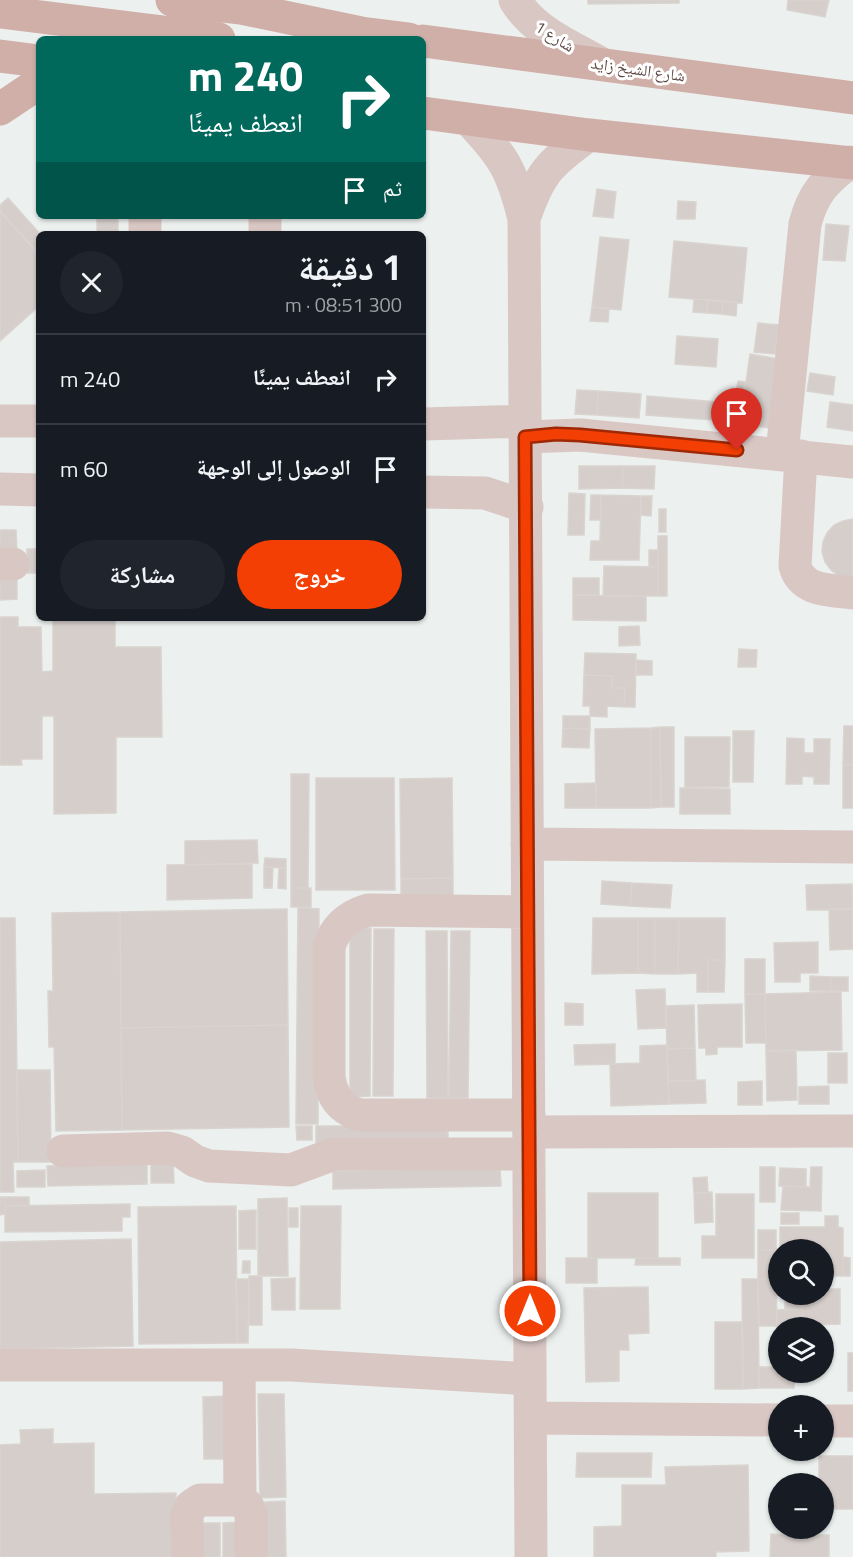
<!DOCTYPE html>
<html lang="ar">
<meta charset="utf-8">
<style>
body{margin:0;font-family:"Titillium Web","Noto Naskh Arabic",sans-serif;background:#20242c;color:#f1f3f6;direction:rtl;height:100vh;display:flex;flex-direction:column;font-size:22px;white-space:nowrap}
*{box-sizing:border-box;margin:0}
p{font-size:20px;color:#9ea1a6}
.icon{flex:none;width:33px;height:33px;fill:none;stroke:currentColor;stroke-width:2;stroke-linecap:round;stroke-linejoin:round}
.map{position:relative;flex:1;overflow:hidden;direction:ltr}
.sheet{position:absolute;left:36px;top:231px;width:390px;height:390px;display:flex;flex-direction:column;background:#171b24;border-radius:9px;box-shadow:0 2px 4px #0004;direction:rtl}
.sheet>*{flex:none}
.guide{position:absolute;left:36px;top:36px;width:390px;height:183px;border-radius:9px;box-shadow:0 2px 4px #0004;direction:rtl;background:#00695c;color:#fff;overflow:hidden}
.controls{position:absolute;left:768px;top:1239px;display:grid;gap:12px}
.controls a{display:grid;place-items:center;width:66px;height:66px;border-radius:50%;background:#171b24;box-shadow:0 2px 4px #0004;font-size:30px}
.pin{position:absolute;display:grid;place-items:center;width:51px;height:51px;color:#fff;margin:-62px -26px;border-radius:50% 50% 50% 0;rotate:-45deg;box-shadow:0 0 6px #0007}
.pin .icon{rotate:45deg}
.me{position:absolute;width:66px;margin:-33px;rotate:0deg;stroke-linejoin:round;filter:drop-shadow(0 0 4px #0008)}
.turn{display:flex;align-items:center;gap:21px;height:126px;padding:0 24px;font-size:27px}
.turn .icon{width:78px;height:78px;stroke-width:2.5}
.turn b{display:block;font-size:42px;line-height:51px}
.then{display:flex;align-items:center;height:57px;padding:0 24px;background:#0003;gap:12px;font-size:22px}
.round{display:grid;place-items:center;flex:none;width:63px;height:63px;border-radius:32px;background:#20242c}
.headline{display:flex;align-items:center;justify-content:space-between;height:102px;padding:0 24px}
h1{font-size:36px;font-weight:700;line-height:45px}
.cta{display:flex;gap:12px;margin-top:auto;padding:12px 24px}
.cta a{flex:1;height:69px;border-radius:36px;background:#f33e04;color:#fff;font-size:24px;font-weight:700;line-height:69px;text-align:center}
.cta a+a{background:#20242c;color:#f1f3f6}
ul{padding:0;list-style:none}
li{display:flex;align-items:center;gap:18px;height:90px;padding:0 24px;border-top:2px solid #363941}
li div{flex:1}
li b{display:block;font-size:22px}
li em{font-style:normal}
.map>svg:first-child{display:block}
.building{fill:#d5cecb;stroke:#d9d4d0;stroke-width:1.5}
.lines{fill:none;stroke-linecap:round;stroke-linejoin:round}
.minor{stroke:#d9c7c4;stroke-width:33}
.major{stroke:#d0afa9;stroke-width:33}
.route-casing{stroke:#9e2803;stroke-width:15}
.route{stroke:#f33e04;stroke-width:10}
.labels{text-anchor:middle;stroke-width:6;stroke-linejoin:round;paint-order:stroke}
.street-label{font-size:16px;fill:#5c4743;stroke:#fff}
</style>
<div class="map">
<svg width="853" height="1557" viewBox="0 0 853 1557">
<rect width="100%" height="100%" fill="#ecf0ef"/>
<path class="building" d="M588,0H679V3L588,4Z
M788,0H829L825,17L787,10Z
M597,189L616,192L613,218L593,216Z
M8,198L40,234L38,254L0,211V205Z
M678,201L696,202L695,219H677Z
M0,211L39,254V306L0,341Z
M97,216H118V234H97Z
M826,224L849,226L845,261L823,260Z
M600,237L629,240L621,310L592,307Z
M674,241L747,248L742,303L669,297Z
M694,299L708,300L707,313L693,312Z
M708,300L723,301L722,314L707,313Z
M723,301L737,302L736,316L722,314Z
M592,307L609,309L608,322L590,321Z
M758,323L779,325L775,354L754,352Z
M677,336L718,339L716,367L675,364Z
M750,354L779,359L769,428L740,424Z
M810,373L835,377L833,395L807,391Z
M738,381L746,382L744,394L736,393Z
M577,390L598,391L597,415L575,414Z
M598,391L641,394L639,418L597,415Z
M647,396L729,403L727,421L646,415Z
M735,399L743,400L742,411L733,410Z
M830,402L853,405V431L827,427Z
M579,466H623V488L579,489Z
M623,466H655L654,489L623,488Z
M569,493L585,494L584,535H568Z
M591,495H601V520H590Z
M601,495L641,496L639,560H590L591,541H600Z
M641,496H652L651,516L641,515Z
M659,509H666V532H659Z
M853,519V578L839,576L831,570L825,562L822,552L823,542L827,533L834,525L843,521Z
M0,530H16L17,553L0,554Z
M658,536H667V596H658Z
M27,549H39V573H27Z
M649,550H658V567H649Z
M604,566L658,567V596H603Z
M0,575H17V599L0,600Z
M573,578H599V595H573Z
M573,595L646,596V621L573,620Z
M0,617H18V627H41L42,672L53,671V618H115V647H161L162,737H116V813L54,814V716H42V759H21L22,765H0Z
M639,626L640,645L619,646V627Z
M739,649L757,650L756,667H738Z
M585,653L636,654L635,707H624L625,688H612L613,676L584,675Z
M636,660L652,661V675H636Z
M584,675L613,676L612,688H625L624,707L607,706V717L590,716V706H583Z
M563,716H590V729L563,728Z
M844,726H853V765H843Z
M660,727H674V807H661Z
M660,727L661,807L651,808V728Z
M563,728L590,729L589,748L562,747Z
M651,728V808H596L595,729Z
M733,731H754L753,782H733Z
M685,737H730L729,787H685Z
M787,738L804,739V753H814V739H830L829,784H814V777L802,776V784H786Z
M843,765H853V808H843Z
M291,774H309L308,888H291Z
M316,778H394L395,890H316Z
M452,778L453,878L401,879L400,779Z
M596,783V808H565V784Z
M680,788L730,789V814H680Z
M257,840L258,863L185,865V841Z
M265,858L286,859V868L264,867Z
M252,864V898L167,900V865Z
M264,867L273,868L272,888H264Z
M279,868H286V889L278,888Z
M453,878V905H401V879Z
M602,881L632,883L630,906L601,904Z
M632,883L672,885L670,908L630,906Z
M852,884L853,909L807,910L806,885Z
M291,888H311V907H291Z
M298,908L319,909L318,1124H296Z
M287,909L288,1025L121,1028L120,912Z
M829,909H853V949L830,950Z
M120,912L122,1130L56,1131L54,1047H49L48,991H53L52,913Z
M0,918H15L18,1162H13L14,1192H0Z
M593,918H638V973L592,974Z
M638,918H655V974L638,973Z
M655,918H679L678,974H655Z
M679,918H725V960H708V992H697V973L678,974Z
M350,928H371L370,1096L350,1097Z
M374,929H394L393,1096H373Z
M426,931H447L448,1098H427Z
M451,931H470L468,1098H449Z
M818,942V973H800V982H775L774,943Z
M745,959H765V994H745Z
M708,960H725L724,992H708Z
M810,976L831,977V991H810Z
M831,977H848V991H831Z
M665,989L666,1028L638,1029L636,990Z
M841,992L842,1050L766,1051L765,994Z
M745,994H765L766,1043H746Z
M565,1003L583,1004V1025H565Z
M742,1004V1047H717V1054L706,1055V1048H699L698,1005Z
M694,1005L695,1048L667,1049L666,1006Z
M288,1025L289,1127L122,1130L121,1028Z
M615,1044V1064L575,1065L574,1045Z
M667,1045L669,1104L611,1106L610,1064L640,1063V1046Z
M695,1048L696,1081H668L667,1049Z
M796,1050L797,1100L767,1101L766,1051Z
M828,1053H847V1083H828Z
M17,1070H50L51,1162H18Z
M705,1080L706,1103L669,1104L668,1081Z
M762,1081V1105H738V1082Z
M829,1086V1104H799V1087Z
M296,1126H312V1140H297Z
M316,1126H448V1146H316Z
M173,1161L174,1183H151V1162Z
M147,1164V1184L48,1186L47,1166Z
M760,1167H775V1202H760Z
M811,1167H822L821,1211L781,1210L783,1186L810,1187Z
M500,1168L501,1186L333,1189V1171Z
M780,1168L806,1169V1187L779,1186Z
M45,1170V1187H17V1171Z
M707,1177L708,1193H694L693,1178Z
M712,1192L713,1222L695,1223L694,1193Z
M588,1193H658V1258H588Z
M716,1194H754V1258H702V1236H716Z
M0,1197H5V1214L0,1215Z
M5,1197H29V1205L5,1206Z
M287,1198L288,1276H258V1199Z
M130,1204V1217H122V1231L5,1232V1206Z
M236,1206L237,1343L139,1344L138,1207Z
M301,1206H341L340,1309H300Z
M289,1208H298V1227H289Z
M256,1210V1249H239V1211Z
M781,1213H799V1224H781Z
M825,1216H838V1227L843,1228V1276H824V1250H780V1227H825Z
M758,1230H776V1250H758Z
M131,1239L133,1346L0,1349V1242Z
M758,1250H776V1279H758Z
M843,1257L850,1258V1276H843Z
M566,1258H597V1283H566Z
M636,1258H680V1265H635Z
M243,1261H250V1273H242Z
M249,1276H262V1325H249Z
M295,1278V1310H272L271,1279Z
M236,1279H249L248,1343H237Z
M742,1279H758L759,1388L743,1389Z
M758,1279H776L777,1326H759Z
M648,1287L649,1333L628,1334L629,1350H619V1381L586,1382L584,1288Z
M824,1289H840V1324L802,1325V1294H824Z
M785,1294H802V1309L785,1310Z
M802,1309V1328H778V1334H777V1310Z
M715,1322H742L743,1389H715Z
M848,1353H853V1391H848Z
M759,1367H778V1372H794V1388H759Z
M258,1394H284L286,1497L260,1498Z
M230,1396L231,1459H204L203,1397Z
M53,1429V1444L94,1443V1494L176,1493V1557H0V1445L21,1444L20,1430Z
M577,1453H652L651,1477H576Z
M819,1456H853V1509H824V1484H819Z
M748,1465L749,1551L716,1552V1557H594V1527L622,1526V1485H666L665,1467Z
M285,1501L286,1557H266L265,1502Z
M243,1522V1557H223V1523Z
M199,1523H220V1557H199Z
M794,1530H813V1535H829V1557H770L771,1534L794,1535Z"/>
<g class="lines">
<path class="minor" d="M515,0C534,32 571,46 602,64
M469,120C504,157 512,170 524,219L531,1557
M524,219C540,172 549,164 589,135
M145,234V216
M265,234V216
M0,421H39
M423,424L525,421
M525,437L580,435L853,462
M782,454L805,224C813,193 825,181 850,162
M801,456L795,566C802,592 831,590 853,593
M0,489L39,490
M423,492L485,493L527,507
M0,564H13
M527,844L853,847
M527,912L368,910C348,916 335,927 329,947V1077C332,1097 340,1108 359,1115H529
M529,1132L853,1131
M63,1151L168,1148L182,1152L195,1161L209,1166L291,1170L334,1154H529
M0,1365H291L530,1379
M239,1365L240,1500
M531,1418L778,1420
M824,1421H853
M188,1557L187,1516L191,1506L200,1500H237L247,1505L251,1513V1557"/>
<path class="major" d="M172,0L241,8L361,33L409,39
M0,12L219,39
M423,41L853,98
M0,56L39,61
M0,109L39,83
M423,113L589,135L853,163"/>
</g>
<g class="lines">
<defs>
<path id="route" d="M530,1311L525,437L556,434L580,435L737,450"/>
</defs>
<use href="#route" class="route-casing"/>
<use href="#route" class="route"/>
</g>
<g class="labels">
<g class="street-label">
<text transform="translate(555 36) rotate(32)" y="6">شارع 1</text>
<text transform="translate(638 69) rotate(8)" y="6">شارع الشيخ زايد</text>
</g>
</g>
</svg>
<div class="controls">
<a><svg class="icon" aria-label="search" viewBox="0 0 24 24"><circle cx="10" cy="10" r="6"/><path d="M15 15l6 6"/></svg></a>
<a><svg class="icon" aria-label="layers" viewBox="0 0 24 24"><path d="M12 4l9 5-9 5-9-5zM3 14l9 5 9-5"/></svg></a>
<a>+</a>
<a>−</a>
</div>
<div class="pin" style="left:737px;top:450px;background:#d93025"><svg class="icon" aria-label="arrive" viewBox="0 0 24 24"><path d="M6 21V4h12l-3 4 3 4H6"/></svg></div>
<svg class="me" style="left:530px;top:1311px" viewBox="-20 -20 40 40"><circle r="17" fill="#f33e04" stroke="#fff" stroke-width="3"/><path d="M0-11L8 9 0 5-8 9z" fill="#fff"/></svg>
<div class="guide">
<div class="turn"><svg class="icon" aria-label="right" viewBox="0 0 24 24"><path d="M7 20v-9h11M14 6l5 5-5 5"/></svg><div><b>240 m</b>انعطف يمينًا</div></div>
<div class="then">ثم<svg class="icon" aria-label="arrive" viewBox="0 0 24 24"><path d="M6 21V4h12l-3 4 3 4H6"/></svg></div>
</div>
<section class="sheet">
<div class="headline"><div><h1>1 دقيقة</h1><p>300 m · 08:51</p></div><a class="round"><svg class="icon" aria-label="close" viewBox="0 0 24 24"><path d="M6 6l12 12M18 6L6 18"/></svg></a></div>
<ul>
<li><svg class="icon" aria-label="right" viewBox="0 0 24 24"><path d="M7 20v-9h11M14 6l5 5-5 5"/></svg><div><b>انعطف يمينًا</b></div><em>240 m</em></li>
<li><svg class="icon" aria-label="arrive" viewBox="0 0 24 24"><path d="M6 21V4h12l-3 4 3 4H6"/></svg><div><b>الوصول إلى الوجهة</b></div><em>60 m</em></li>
</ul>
<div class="cta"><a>خروج</a><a>مشاركة</a></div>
</section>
</div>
